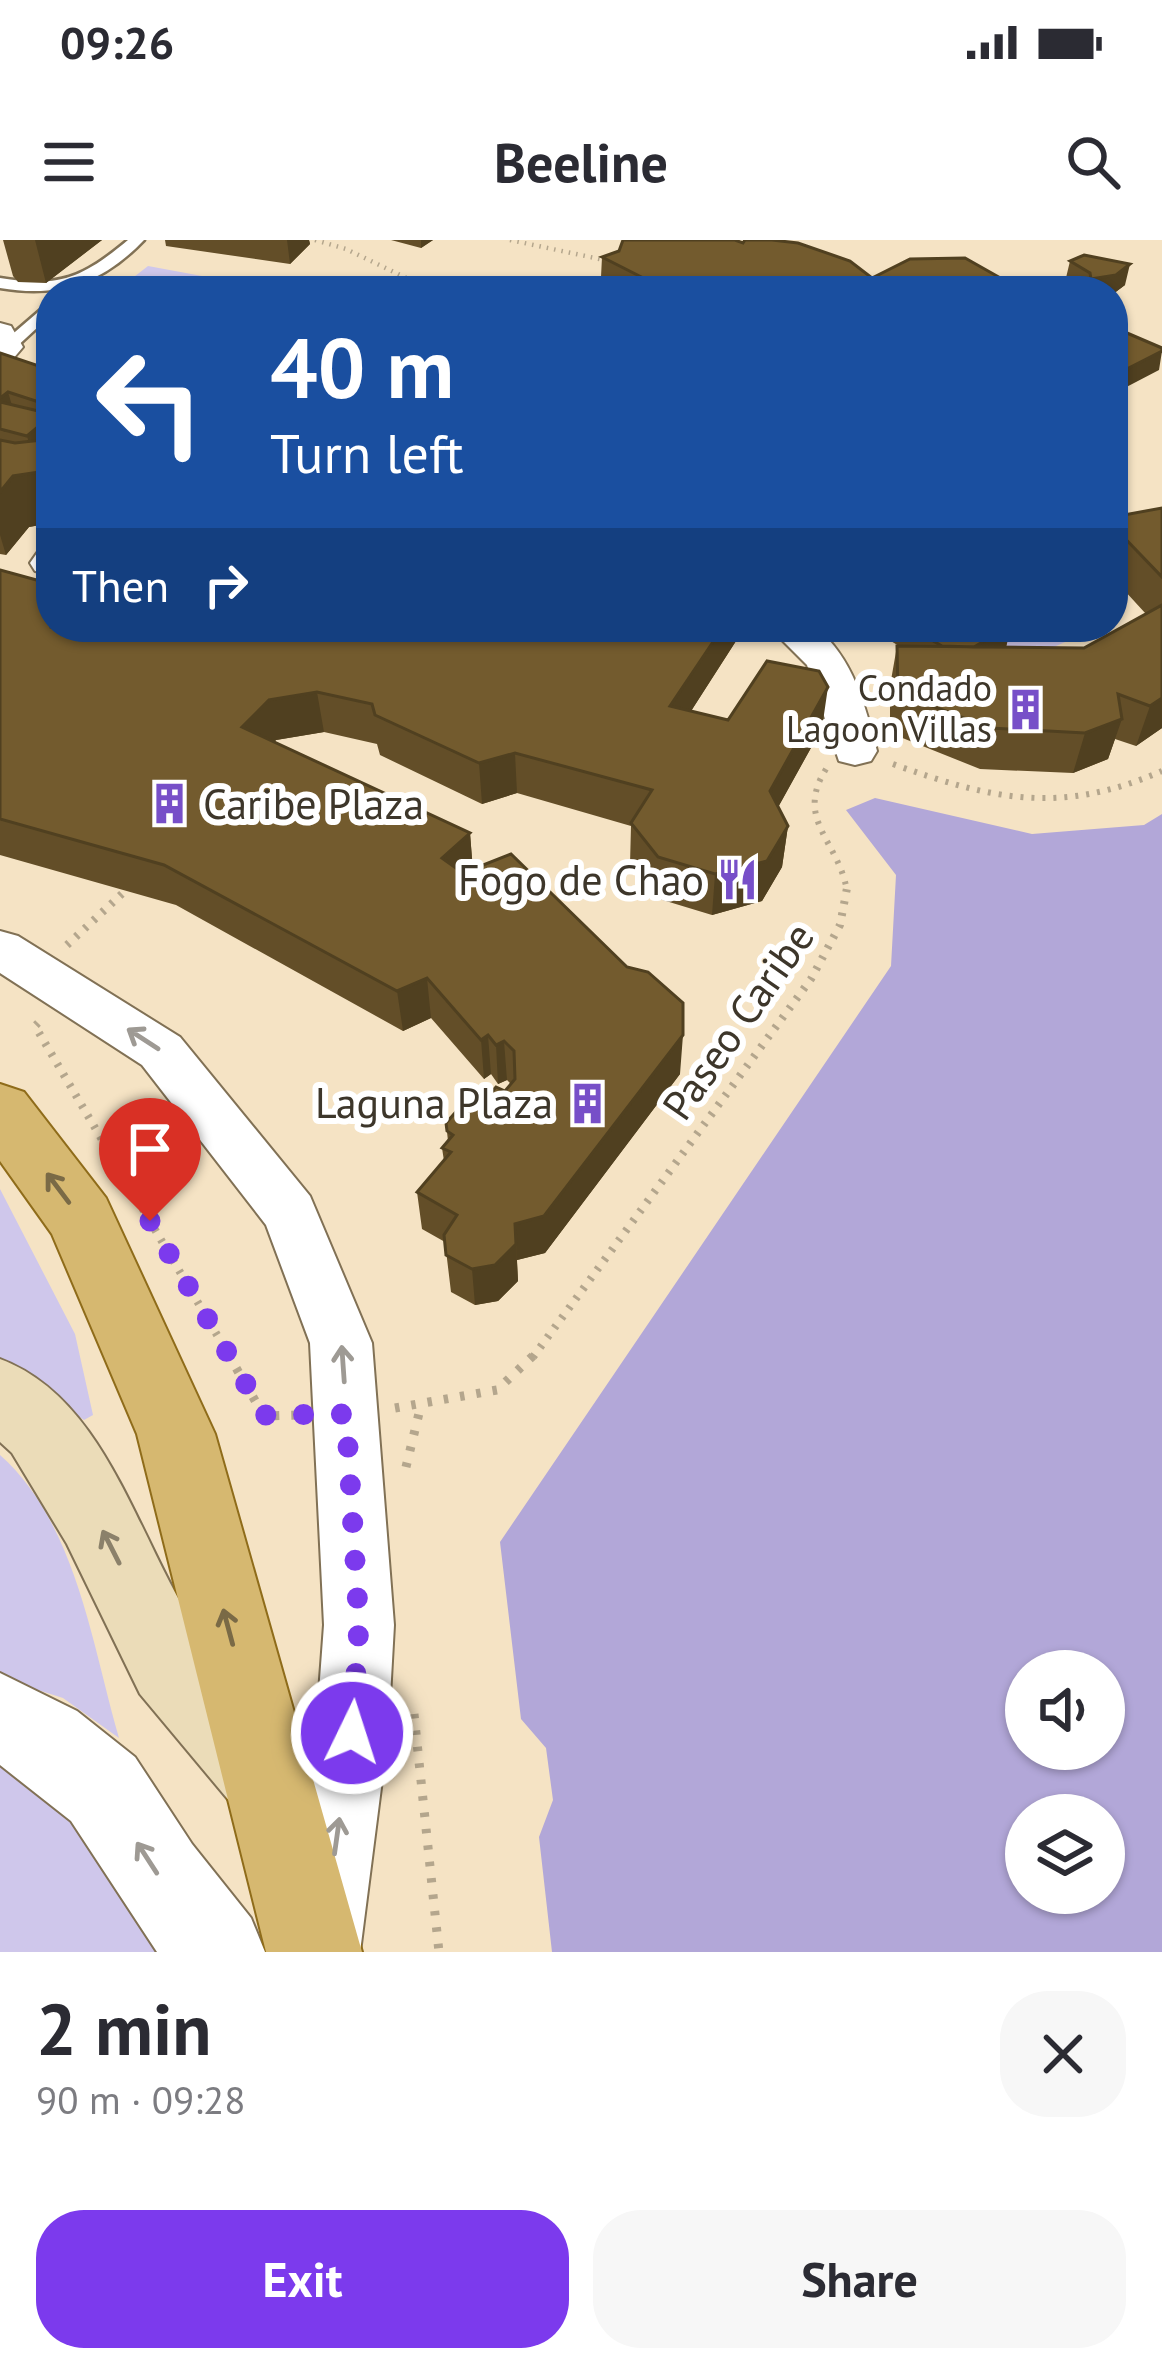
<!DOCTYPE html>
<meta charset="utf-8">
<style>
body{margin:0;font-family:"PT Sans",sans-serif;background:#f7f7f7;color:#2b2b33;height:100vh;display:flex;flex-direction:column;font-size:45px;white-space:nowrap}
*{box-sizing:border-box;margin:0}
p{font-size:39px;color:#7c7c81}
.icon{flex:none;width:66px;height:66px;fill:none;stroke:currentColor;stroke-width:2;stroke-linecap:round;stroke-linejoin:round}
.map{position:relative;height:1712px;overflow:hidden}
.drawer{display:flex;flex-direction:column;background:#fff;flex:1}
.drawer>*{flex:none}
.guide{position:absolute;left:36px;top:36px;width:1092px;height:366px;border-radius:48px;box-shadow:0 3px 9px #0004;background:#1a4fa0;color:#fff;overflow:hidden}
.fabs{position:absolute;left:1005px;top:1410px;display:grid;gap:24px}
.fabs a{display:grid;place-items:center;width:120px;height:120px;border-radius:50%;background:#fff;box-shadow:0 3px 9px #0004;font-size:60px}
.pin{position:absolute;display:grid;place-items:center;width:102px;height:102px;color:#fff;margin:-123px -51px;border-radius:50% 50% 50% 0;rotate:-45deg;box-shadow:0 0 12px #0007}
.pin .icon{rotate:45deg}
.me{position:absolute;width:132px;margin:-66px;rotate:4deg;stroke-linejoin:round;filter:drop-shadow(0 0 9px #0008)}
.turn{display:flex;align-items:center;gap:42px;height:252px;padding:0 36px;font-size:54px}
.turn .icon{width:156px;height:156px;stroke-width:2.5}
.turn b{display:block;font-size:84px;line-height:102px}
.then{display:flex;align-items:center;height:114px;padding:0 36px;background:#0003;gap:24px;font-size:45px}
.round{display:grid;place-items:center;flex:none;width:126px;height:126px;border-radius:48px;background:#f7f7f7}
.headline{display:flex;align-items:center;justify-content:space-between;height:204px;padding:0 36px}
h1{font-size:72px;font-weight:600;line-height:90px}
.primary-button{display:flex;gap:24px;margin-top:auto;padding:24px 36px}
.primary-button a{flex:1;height:138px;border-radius:48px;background:#7c3aed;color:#fff;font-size:48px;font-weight:600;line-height:138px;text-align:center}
.primary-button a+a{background:#f7f7f7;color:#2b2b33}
.status{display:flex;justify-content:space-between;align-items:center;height:84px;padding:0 60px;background:#fff;direction:ltr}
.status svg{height:33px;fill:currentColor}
header{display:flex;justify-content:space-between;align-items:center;height:156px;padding:0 36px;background:#fff;font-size:54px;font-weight:600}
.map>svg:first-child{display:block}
.green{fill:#cfc7eb}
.water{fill:#b2a7d8;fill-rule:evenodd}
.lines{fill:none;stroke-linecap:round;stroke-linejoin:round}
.service-casing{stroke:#817155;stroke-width:5}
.minor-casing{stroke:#817155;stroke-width:4}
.tertiary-casing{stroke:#817155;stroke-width:4}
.secondary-casing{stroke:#817155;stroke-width:4}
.primary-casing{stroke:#8f6c1a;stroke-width:4}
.path-far3{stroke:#b4a68d;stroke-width:4.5;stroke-dasharray:1.5 6;stroke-linecap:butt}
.path-far2{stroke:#b4a68d;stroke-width:6;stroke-dasharray:3 8;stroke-linecap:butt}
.path-far1{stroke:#b4a68d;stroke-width:8;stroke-dasharray:3 9;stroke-linecap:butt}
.path{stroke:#b4a68d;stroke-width:9;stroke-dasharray:4.5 12;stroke-linecap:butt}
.service{fill:#fff;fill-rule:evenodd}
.minor{fill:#fff;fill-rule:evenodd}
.tertiary{fill:#fff;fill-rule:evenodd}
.secondary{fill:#ebdcb8;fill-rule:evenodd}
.primary{fill:#d6b870;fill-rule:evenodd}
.wall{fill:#634e28}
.shaded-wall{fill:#504020}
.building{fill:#735b2e;stroke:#504020;stroke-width:3}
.oneway{stroke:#9e9a94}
.oneway2{stroke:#7a6a46}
.oneway3{stroke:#8b816a}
.route{stroke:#7c3aed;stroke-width:21;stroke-dasharray:0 37.8}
.labels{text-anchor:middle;stroke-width:12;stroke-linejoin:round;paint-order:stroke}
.far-poi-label{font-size:36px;fill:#3d362a;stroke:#fff;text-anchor:end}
.poi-label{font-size:42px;fill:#3d362a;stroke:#fff;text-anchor:end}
.street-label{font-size:42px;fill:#3d362a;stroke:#fff}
</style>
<div class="status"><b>09:26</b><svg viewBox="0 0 49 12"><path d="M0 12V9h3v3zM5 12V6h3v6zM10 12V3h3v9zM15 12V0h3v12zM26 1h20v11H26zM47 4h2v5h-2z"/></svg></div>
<header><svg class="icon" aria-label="menu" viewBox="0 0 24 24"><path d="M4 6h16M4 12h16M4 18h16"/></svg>Beeline<svg class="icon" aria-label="search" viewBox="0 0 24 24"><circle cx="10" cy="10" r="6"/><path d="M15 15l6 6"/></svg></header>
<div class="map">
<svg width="1162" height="1712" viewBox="0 0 1162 1712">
<rect width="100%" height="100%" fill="#f5e3c4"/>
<path class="green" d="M148,26L283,51H116Z
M971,387H1097C1035,416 1034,423 971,387Z
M0,949L75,1094L93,1175L84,1180L0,1121Z
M0,1215C76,1282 92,1405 119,1498L63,1458L0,1438Z
M0,1521L77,1585L160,1712H0Z"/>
<path class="water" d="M875,558L1032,594L1144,585L1162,574V1712H552L539,1597L553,1560L546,1508L521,1479L500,1302L891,726L896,635L846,570ZM1026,1431H1104V1509H1026ZM1026,1575H1104V1653H1026Z"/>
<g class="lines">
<defs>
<path id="service" d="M128,0H144C102,44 59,58 0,48V38C60,48 82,38 128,0Z
M51,61V75L13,110H1V104Z"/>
<path id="minor" d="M0,83L11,86L23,107L12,120L0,123Z
M51,309V334L35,331L30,323L37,313Z
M769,387H816C854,420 865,465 877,511L871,521L855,525L839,521L807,425Z
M0,691L18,696L180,797L310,956L372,1103L394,1385L388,1493L360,1712H282L316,1493L324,1385L310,1103L266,985L142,825L0,733Z"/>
<path id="tertiary" d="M0,1433L77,1471L135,1517L192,1604L251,1678L265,1712H157L71,1581L0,1525Z"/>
<path id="secondary" d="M0,1119C110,1160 139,1308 201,1395C236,1443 285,1476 308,1531L295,1563L263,1576L231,1563L140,1454L67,1304L12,1213L0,1202Z"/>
<path id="primary" d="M0,844L24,852L106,958L215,1194L362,1712H266L137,1194L52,994L0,921Z"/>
</defs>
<use href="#service" class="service-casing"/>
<use href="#minor" class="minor-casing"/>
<use href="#tertiary" class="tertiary-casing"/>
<use href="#secondary" class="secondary-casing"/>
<use href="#primary" class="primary-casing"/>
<path class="path-far3" d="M315,0L346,9L419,44L443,42L519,51
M510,0L609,21
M591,46L607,40
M399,51L419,44
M544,51L571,45L602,51"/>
<path class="path-far2" d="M893,524C993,560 1061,575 1162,531
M826,529C794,580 839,601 847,651"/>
<path class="path-far1" d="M67,705L125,651
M38,783L35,786L230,1117
M533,1117L811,739L840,685L847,648"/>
<path class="path" d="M228,1114L264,1176L297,1175
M395,1168L497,1150L535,1114
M406,1227L421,1165
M414,1474L439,1712"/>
<use href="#service" class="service"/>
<use href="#minor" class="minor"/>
<use href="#tertiary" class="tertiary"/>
<use href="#secondary" class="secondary"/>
<use href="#primary" class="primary"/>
</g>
<path class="wall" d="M3,0H102L46,43L18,42L13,36Z
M165,0H309L310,4L290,24L166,6Z
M391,0H433L421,8Z
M602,17L872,38L1004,40L1029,51H628L601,37Z
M1070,21L1125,45L1113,54V51H1082L1065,42Z
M0,113L51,130V283L29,287L6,315L0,314Z
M1162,268V488L1136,506L1115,499L1108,519L1073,533L980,529L890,493V446L897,406H899L868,387H1011L1006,407L1084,408L1146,374L1113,338V277Z
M0,330L51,387H737L736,401L691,471L728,480L822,488L778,567L788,586L782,627L762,661L712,675L656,658L630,624L631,586L517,553L482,564L380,515L377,504L324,492L276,500L274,502L470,593L473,630L680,834L545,1013L517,1020L518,1041L498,1061L475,1065L451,1052L445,1002L422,989L417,952L444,921L442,908L448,901L446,883L488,856L505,851L511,844L507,840L498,844L491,834L484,839L431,778L403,791L176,665L0,615Z"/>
<path class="shaded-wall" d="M35,0H102L46,43Z
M287,0H309L310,4L290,24Z
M421,0H433L421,8Z
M1130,24L1125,45L1113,54V51H1088L1091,39Z
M1162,111L1159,130L1113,154V136Z
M8,152L17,182L4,192L0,177V158Z
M51,176V214L36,227L27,196Z
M51,223V283L29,287L6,315L0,295V252L13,236Z
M723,387H737L736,401L668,507L670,466Z
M1008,387H1011L1006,407L958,416Z
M828,447L822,488L765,591L770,551Z
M317,452L324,492L276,500L251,528L242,487L269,460Z
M1162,458V488L1136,506L1150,466Z
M1122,479L1108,519L1073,533L1085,493Z
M515,513L517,553L482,564L479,523Z
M788,586L782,627L762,661L712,675L715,634Z
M470,593L473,633L445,658L442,618Z
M427,738L431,778L403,791L397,751Z
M488,795L491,834L484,839L481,800Z
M683,795L680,834L545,1013L517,1020L515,984Z
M504,801L507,840L498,844L496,805Z
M516,1004L518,1041L498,1061L475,1065L472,1029Z"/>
<path class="building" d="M623,0H735L743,3L745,0H772L798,3L850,21L872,38L910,19L965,18L1004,40L1029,51H669L602,17L619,11Z
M1084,15L1130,24L1116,35L1091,39L1090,33L1070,21Z
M1113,87L1162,108V111L1113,136Z
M0,113L51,130V166L8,152L0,158Z
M0,162L51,174V176L27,196L0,189Z
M51,199V223L43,224L46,231L13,236L0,252V200L15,203Z
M1162,268V337L1113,286V277Z
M0,330L51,344V387H723L670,466L728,480L767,421L819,431L828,447L770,551L788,586L767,621L715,634L658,617L631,583L652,550L515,513L479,523L375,475L372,464L317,452L269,460L242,487L470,593L442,618L463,633L511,614L627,727L648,732L683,763V795L544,976L515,984L516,1004L495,1025L472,1029L446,1015L444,995L457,975L417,952L451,912L442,908L453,895L447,891L446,883L470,856H488L496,847L505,851L515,839L514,811L504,801L496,805L488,795L481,800L427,738L397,751L164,625L0,579Z
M1162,365V458L1150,466L1118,454L1122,479L1085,493L990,488L898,453L897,406L1084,408Z
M909,387H1008L974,407L942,406Z"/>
<defs><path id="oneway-shaft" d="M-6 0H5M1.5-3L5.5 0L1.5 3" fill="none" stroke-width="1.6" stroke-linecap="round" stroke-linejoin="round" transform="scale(3)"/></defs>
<g class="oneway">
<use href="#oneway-shaft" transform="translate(143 799) rotate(-147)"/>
<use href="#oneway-shaft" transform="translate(343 1124) rotate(-94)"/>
<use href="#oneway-shaft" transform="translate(337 1596) rotate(-82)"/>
<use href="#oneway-shaft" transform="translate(147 1618) rotate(-123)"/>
</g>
<g class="oneway2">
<use href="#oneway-shaft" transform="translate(58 948) rotate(-127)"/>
<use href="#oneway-shaft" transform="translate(228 1387) rotate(-105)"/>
</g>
<use class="oneway3" href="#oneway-shaft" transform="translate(111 1307) rotate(-117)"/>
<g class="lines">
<path class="route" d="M150,981L264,1175L346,1174L359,1385L352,1493"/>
</g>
<defs>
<symbol id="building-bare" viewBox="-9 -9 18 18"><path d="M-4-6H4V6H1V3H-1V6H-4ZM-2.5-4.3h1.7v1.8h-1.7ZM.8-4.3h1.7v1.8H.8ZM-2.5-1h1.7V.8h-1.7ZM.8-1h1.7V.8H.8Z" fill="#774fc8" stroke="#fff" stroke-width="2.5" paint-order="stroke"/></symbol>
<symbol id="restaurant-bare" viewBox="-9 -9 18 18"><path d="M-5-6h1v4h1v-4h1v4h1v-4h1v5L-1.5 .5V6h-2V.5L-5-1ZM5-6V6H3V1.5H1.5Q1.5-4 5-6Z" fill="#774fc8" stroke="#fff" stroke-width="2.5" paint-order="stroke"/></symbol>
</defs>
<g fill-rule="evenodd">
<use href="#building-bare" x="996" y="440" width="59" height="59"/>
<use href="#building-bare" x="140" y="534" width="59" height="59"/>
<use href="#restaurant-bare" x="708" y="610" width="59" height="59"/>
<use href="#building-bare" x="558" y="834" width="59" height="59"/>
</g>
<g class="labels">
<g class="far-poi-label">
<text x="992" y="461">Condado<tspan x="992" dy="41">Lagoon Villas</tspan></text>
</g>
<g class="poi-label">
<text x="203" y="579" text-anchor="start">Caribe Plaza</text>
<text x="704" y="655">Fogo de Chao</text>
<text x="553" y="878">Laguna Plaza</text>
</g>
<g class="street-label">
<text transform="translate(738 781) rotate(-55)" y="15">Paseo Caribe</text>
</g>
</g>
</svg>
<div class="fabs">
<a><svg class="icon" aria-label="sound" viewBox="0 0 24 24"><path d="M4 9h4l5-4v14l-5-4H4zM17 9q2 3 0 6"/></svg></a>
<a><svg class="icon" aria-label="layers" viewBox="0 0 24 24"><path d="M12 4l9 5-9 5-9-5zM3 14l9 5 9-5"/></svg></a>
</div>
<div class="pin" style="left:150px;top:981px;background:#d93025"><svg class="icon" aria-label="arrive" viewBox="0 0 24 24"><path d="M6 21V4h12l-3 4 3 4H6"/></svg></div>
<svg class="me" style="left:352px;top:1493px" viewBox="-20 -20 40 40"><circle r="17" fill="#7c3aed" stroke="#fff" stroke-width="3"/><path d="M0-11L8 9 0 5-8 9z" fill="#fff"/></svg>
<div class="guide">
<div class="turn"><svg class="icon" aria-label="left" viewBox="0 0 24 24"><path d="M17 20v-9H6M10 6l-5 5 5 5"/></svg><div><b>40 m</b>Turn left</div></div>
<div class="then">Then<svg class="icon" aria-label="right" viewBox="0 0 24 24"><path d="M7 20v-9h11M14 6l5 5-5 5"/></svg></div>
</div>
</div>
<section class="drawer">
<div class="headline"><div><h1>2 min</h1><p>90 m · 09:28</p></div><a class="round"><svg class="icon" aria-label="close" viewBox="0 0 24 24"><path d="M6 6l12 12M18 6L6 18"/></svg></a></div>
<div class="primary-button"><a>Exit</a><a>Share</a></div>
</section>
